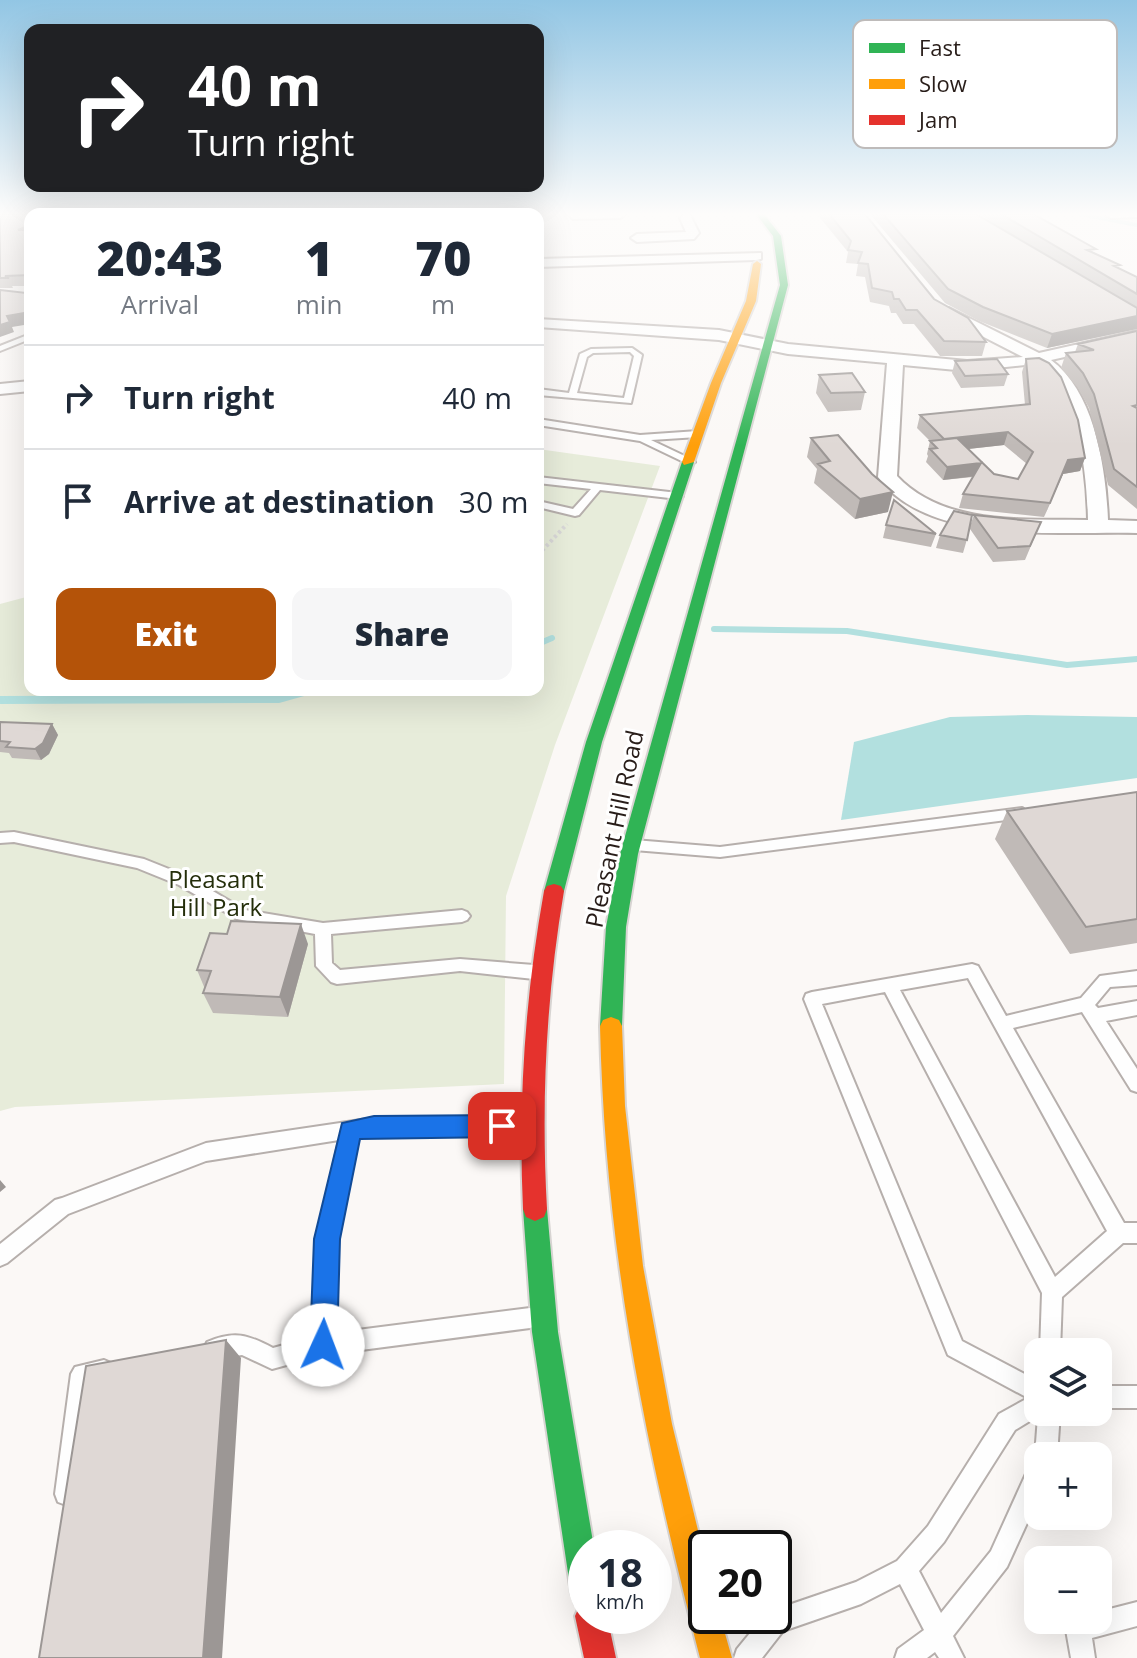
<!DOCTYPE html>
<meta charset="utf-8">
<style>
body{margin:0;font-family:"Open Sans",sans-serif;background:#f6f6f7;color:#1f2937;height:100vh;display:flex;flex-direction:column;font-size:30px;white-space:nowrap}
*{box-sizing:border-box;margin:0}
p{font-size:26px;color:#747a83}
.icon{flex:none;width:44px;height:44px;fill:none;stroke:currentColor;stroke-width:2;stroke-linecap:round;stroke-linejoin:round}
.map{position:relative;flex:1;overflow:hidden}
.side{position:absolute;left:24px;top:208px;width:520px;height:488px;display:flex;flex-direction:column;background:#fff;border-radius:16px;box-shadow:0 8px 32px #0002}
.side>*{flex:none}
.guide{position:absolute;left:24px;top:24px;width:520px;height:168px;border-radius:16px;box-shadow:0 8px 32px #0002;background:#202124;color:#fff;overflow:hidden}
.controls{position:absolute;left:1024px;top:1338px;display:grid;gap:16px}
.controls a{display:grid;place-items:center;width:88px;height:88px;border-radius:16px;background:#fff;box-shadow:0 8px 32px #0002;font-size:40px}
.speed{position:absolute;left:568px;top:1530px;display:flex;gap:16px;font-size:40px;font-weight:700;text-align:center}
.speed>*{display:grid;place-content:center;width:104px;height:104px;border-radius:50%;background:#fff;box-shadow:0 8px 32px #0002;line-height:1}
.speed small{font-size:20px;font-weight:400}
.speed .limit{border:4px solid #111;border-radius:12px;background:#fff;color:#111}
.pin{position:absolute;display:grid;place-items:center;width:68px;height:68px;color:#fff;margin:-34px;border-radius:16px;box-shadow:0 4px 12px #0006}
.me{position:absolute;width:88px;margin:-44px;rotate:2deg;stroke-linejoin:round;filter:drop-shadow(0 0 6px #0008)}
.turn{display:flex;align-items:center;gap:28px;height:168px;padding:0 32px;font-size:36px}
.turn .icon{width:104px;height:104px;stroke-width:2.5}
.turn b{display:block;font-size:56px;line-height:68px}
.eta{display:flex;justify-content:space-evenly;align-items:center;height:136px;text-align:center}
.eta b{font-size:48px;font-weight:800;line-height:56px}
.button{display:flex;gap:16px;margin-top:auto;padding:16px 32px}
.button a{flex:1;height:92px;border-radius:16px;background:#b45309;color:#fff;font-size:32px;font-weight:800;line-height:92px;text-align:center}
.button a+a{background:#f6f6f7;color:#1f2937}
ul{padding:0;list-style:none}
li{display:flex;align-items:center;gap:24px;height:104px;padding:0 32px;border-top:2px solid #e0e1e3}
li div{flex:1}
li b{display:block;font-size:30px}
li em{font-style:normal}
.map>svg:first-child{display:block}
.green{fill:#e7ecda}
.water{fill:#b2e0df}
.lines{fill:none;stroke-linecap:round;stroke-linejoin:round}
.stream-far2{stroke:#b2e0df;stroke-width:4}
.stream-far1{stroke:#b2e0df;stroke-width:6}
.stream{stroke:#b2e0df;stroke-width:8}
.lane-casing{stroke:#b6afac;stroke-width:4}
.street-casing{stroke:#b6afac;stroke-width:4}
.fast-casing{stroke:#d7d4d2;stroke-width:4}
.slow-casing{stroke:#d7d4d2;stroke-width:4}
.jam-casing{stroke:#d7d4d2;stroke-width:4}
.path{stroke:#d8d7d7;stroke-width:4;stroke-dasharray:3 3;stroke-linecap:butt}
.lane{fill:#fefefe;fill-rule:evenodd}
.street{fill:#fefefe;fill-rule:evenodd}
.fast{fill:#30b455;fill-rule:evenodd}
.slow{fill:#ff9f0a;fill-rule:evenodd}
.jam{fill:#e5322d;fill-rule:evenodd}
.wall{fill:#c0bab7;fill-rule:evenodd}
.shaded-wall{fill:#9c9795}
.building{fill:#dfd8d5;stroke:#9c9795;stroke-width:2}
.route{fill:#1a73e8;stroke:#114b97;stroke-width:2}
.labels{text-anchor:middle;stroke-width:6;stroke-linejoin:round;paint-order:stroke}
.street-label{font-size:24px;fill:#281d19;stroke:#fff}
.park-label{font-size:24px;fill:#242e0a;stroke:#fff}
.key{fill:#fff;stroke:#bebbba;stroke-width:2}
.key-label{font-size:22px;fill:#281d19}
</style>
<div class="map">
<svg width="1137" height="1658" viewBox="0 0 1137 1658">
<rect width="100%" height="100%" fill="#fbf8f6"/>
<path class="green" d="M538,449L660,466L555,745L506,896L504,1084L15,1107L0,1111V604L30,596V690H538Z"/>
<path class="water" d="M1027,715L1137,717V778L841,820L854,742L950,717Z"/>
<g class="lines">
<path class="stream-far2" d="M1080,214L1137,225"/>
<path class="stream-far1" d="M714,629L847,631L1067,665L1137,659
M538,644L552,638
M297,694L309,690"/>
<path class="stream" d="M0,700L279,699L304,692"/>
<defs>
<path id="lane" d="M30,334V339L0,351V346Z
M632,348L642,355L631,403L538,395V389L569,393L580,354L591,349ZM630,352L634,356L624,398L577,393L587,357L593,353Z
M538,419L640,435L698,431L702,434L698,437L651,440L693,460L695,462L690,465L640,441L538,425Z
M538,477L678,493L683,496L678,499L600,490L579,515L575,516L538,507V501L573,509L591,489L538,483Z
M1022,808L1029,813L1022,818L720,857L634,850L629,849L627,845L629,841L634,840L720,847Z
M14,832L144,859L189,877L245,910L323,923L462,910L467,912L470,916L467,920L462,922L331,934L332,963L340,970L460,959L534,965L540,967L542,972L540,977L534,979L460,971L337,984L331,982L316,966L315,934L237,919L179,885L137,868L14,842L0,843V833Z
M972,964L978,966L1006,1016L1081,998L1100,976L1137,971V985L1110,987L1095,1005L1098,1008L1137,1001V1015L1106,1021L1137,1069V1092L1131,1090L1082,1012L1013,1028L1124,1223H1137V1243H1123L1062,1297L1060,1352H1040L1042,1293L885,992L822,1004L962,1341L1038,1381V1412H1060L1057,1456H1038V1499L1007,1567L953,1636L964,1658H939L935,1652L927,1658H895L898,1649L924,1630L900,1584L861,1604L783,1631L762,1658H734L737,1649L764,1616H774V1610L856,1582L897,1561L928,1526L999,1414L1028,1398L948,1355L804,999L806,994L812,992ZM968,978L1107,1231L1055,1277L900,990ZM1038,1416L1035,1456L1037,1462L1030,1465L991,1551L941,1613L919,1571L944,1542L1015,1430Z
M374,1118H521L527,1120L530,1126L527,1132L521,1134H374L358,1137L337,1239L334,1333L530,1308L537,1311L540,1318L537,1325L530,1328L323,1355L272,1369L242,1355L214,1359L207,1356L204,1349L207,1342C235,1330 248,1335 273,1348L313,1337L317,1239L339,1140L206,1161L68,1214L7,1263L0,1266V1244L55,1200L62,1198L206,1143Z
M104,1360L111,1363L114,1370L111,1377L91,1383L77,1494L74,1502L66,1505L58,1502L55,1494L71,1374L75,1367Z
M1098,1386H1137V1408H1098Z
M1137,1602V1626L1092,1638L1095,1658H1071L1066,1630L1069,1621L1098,1620V1612Z"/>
<path id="street" d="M568,214H626L620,218L573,219Z
M686,214L690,215L699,233L694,239L637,242L631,238L637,234L686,232L680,218Z
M1105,214H1137V217L1111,218Z
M761,253V259L756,260L538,267V259Z
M939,308H949L1039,353L1137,331V341L1051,360C1095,392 1106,469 1108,520L1137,521V533C1060,531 928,546 878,477L887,363L788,354L719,340L538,327V319L719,330L788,344L967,361L1023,357L939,314ZM1034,364C1079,393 1087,471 1088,520C1024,519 944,526 897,476L903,365L967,371Z
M30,381V391L0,394V384Z"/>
<path id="fast" d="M756,214H764L781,236L788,285L638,854L626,927L622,1026L619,1032L611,1035L603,1032L600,1026L606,927L620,854L780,285L773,236Z
M688,458L694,462L602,742L564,891L561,896H547L544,891L586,742L682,462Z
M535,1197L544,1201L547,1209L558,1332L594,1548H586V1608L575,1604L571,1593L532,1332L523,1209L526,1201Z"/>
<path id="slow" d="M757,261L761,264L756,301L721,383L694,462L684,465L682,462L711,383L746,301L753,264Z
M611,1017L619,1020L622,1026L625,1106L643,1266L672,1424L706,1563V1616H720L732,1658H700C645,1444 605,1248 600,1026L603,1020Z"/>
<path id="jam" d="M554,884L561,886L564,891C546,997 541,1102 547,1209L544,1217L535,1221L526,1217L523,1209C518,1102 525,997 544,891L547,886Z
M586,1603V1616H607L616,1658H584L575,1616L580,1605Z"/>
</defs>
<use href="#lane" class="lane-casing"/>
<use href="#street" class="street-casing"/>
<use href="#fast" class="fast-casing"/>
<use href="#slow" class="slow-casing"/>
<use href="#jam" class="jam-casing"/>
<path class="path" d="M538,555L567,524"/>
<use href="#lane" class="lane"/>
<use href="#street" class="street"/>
<use href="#fast" class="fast"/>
<use href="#slow" class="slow"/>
<use href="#jam" class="jam"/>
</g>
<path class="wall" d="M0,214H30V286H12L13,288H0Z
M817,214H865L934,299L986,342L982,356H940L914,324H903L896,313H891L889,306L870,302L865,277L856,276L858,264L846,263L848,252Z
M870,214H976L1025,243L979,214H1033L1119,268L1137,277V329L1047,348L979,321L945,303Z
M1137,331V509L1108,485L1089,408L1078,388L1061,368L1066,353L1075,352L1078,344Z
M1026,359L1085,458L1080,471L1063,474L1044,517L959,508L963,494L973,477L943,480L926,462L928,456L927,454L930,441L917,428L920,415L1025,405L1022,372ZM1004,445L1027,464L1018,479L994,474L968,449Z
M955,361L1008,374L1004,386L961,388L952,373Z
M819,375L865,392L861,410L828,412L816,393Z
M811,438L888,512L855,519L814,483L817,469L807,457Z
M974,515L1041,522L1025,560L993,562L970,529L963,553L936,548L940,535L970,526Z
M886,525L936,534L931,547L883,538Z
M0,722L52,724L58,735L49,754L41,760L12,758L9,753L0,752Z
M1137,792V943L1070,954L995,839L1007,811Z
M227,934L308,944L288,1017L213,1013L203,993L205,989L197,970Z"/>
<path class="shaded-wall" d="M30,312V324L12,327L14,332L0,337V325L7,316Z
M1137,316V329L1047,348L1052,334Z
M1008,432L1004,445L941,452L944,439Z
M1085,458L1080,471L1063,474L1044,517L1068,460Z
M981,463L977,476L943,480L947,467Z
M893,492L888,512L855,519L860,499Z
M52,724L58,735L49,754L41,760L35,749Z
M301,924L308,944L288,1017L280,997Z
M0,1180L6,1187L0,1192Z
M226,1340L241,1358L222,1658H203Z"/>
<path class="building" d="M0,214H55H30V225L18,230H30V275L5,276L9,278H0Z
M829,214H865L934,299L968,318L986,342L944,341L917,310H906L899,299H894L892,292L872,288L868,264L858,263L862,252L848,250L851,241Z
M883,214H976L1137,308V316L1052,334L983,307L948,289Z
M1001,214H1033L1096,249L1087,250L1120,265L1114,266L1137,277V294Z
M29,287L30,312L7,316L10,322L0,325V290L26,293Z
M1137,331V405L1133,406L1137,408V487L1114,469L1094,394L1083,373L1066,353L1094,350L1078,344Z
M1039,358L1049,363L1061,377L1078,420L1085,458L1068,460L1050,503L963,494L981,463L947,467L930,449L937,448L930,441L957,438L994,474L1018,479L1033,452L1008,432L944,439L920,415L1030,404L1026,359Z
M997,359L1008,374L965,376L955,361Z
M852,373L865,392L831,393L819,375Z
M838,435L872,474L893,492L860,499L818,464L830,461L811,438Z
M894,500L936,534L886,525Z
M954,511L972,515L967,540L940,535Z
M974,515L1041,522L1030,546L998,548Z
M0,722L52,724L43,743L35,749L6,747L10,742L0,741Z
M1137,792V919L1086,927L1007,811Z
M231,921L301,924L280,997L203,993L211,971L197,970L210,933L227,934Z
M226,1340L203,1658H39L86,1366Z"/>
<linearGradient id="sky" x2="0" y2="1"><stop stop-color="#92c6e4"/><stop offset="0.48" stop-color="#fdfcfb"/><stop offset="1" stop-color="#fdfcfb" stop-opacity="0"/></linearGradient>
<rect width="1137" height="446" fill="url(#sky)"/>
<path class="route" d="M502,1115L511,1119L514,1126L511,1134L502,1137L360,1139L340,1239L337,1345L333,1355L323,1359L314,1355L310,1345L314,1239L342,1123L374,1116Z"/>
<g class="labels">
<g class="street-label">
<text transform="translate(615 829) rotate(-78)" y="8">Pleasant Hill Road</text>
</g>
<g class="park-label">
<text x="216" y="888">Pleasant<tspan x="216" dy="28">Hill Park</tspan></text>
</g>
</g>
<rect x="853" y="20" width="264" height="128" rx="12" class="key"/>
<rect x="869" y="43" width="36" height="10" fill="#30b455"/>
<rect x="869" y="79" width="36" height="10" fill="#ff9f0a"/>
<rect x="869" y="115" width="36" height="10" fill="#e5322d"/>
<g class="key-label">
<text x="919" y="56">Fast</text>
<text x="919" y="92">Slow</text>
<text x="919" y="128">Jam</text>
</g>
</svg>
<div class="controls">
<a><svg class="icon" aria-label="layers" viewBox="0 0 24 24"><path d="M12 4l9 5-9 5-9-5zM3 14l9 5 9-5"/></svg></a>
<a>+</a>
<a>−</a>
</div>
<div class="speed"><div>18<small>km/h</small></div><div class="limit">20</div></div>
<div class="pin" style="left:502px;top:1126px;background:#d93025"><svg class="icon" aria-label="arrive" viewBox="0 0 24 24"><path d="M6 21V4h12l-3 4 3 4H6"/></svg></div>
<svg class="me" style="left:323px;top:1345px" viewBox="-20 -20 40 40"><circle r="19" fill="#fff"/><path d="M0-13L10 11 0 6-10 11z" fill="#1a73e8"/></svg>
<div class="guide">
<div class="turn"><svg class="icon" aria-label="right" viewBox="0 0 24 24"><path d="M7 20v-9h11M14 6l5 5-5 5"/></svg><div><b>40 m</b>Turn right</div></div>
</div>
<section class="side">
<div class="eta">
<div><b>20:43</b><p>Arrival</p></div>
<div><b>1</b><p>min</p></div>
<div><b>70</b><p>m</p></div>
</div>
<ul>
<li><svg class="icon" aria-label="right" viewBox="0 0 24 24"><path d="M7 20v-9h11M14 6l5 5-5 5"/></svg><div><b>Turn right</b></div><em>40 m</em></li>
<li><svg class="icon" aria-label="arrive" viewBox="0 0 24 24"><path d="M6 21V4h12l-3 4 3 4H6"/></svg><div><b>Arrive at destination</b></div><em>30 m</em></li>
</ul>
<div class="button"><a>Exit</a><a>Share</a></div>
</section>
</div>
